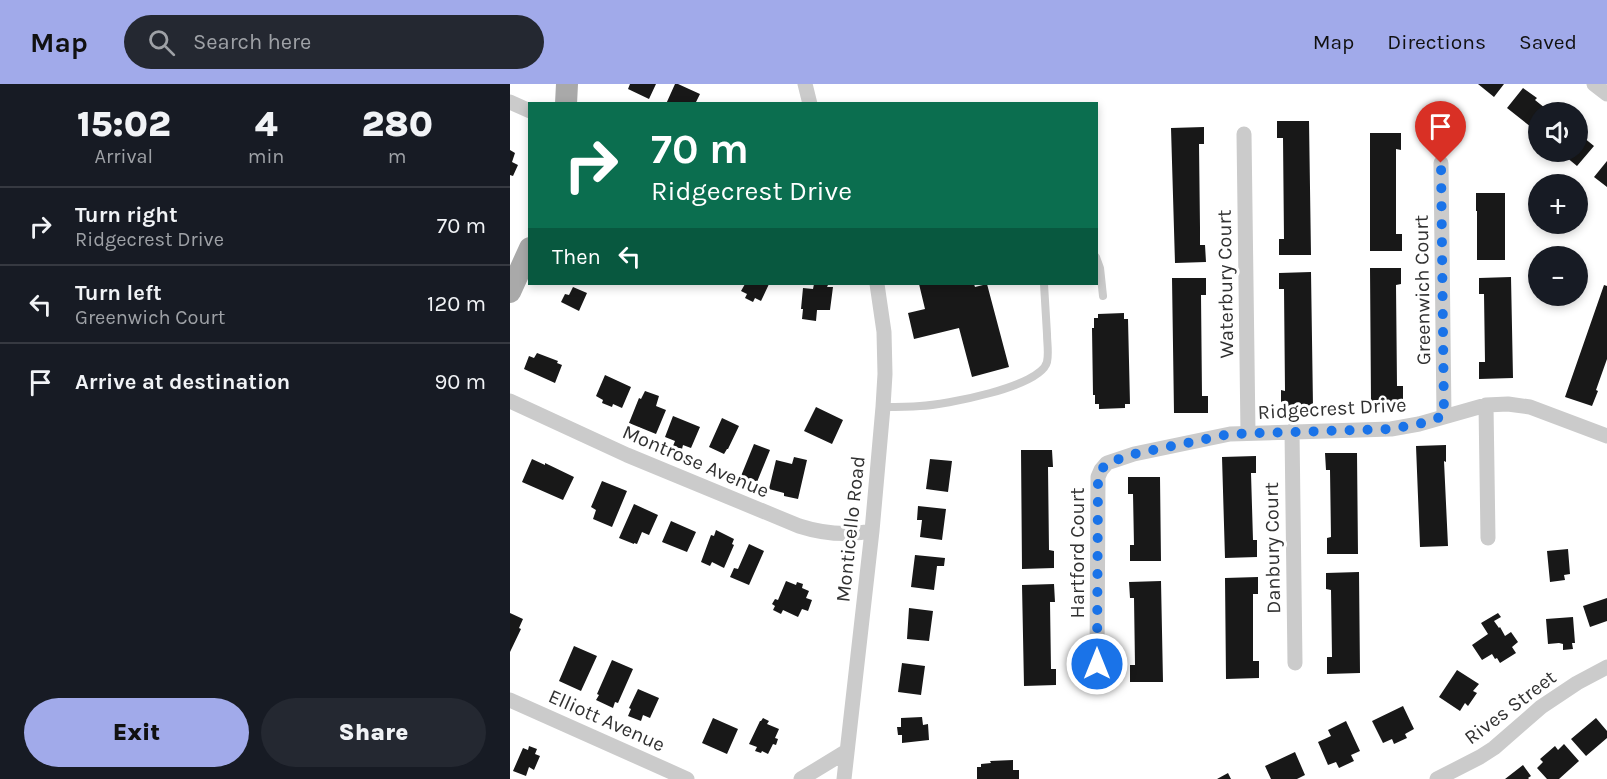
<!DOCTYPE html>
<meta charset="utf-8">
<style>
body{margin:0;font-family:Karla,sans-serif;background:#242831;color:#f1f3f6;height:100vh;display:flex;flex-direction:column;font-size:22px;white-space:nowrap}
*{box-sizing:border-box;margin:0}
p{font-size:20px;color:#9ea1a6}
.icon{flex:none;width:33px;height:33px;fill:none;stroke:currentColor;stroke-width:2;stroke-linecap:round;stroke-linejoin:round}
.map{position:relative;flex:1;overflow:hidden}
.side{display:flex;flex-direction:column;background:#171b24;width:510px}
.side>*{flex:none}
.banner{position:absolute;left:18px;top:18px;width:570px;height:183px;border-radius:0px;box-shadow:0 3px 9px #0003;background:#0b6e4f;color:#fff;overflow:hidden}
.tools{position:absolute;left:1018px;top:18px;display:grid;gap:12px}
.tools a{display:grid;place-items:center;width:60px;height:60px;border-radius:50%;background:#171b24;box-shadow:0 3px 9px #0003;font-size:30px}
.pin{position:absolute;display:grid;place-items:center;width:51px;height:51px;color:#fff;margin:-62px -26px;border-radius:50% 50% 50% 0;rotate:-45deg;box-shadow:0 0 6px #0007}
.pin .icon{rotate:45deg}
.me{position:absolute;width:66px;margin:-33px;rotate:0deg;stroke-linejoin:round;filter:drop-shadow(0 0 4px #0008)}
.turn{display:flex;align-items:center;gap:21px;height:126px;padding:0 24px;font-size:27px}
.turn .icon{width:78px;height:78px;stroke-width:2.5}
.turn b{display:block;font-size:42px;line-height:51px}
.then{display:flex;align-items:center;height:57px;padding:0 24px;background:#0003;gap:12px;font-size:22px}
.eta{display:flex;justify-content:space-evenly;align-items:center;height:102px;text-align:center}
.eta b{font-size:36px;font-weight:800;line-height:42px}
.cta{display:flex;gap:12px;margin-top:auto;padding:12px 24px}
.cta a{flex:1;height:69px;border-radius:36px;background:#a1aaea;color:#111;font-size:24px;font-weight:800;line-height:69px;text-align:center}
.cta a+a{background:#242831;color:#f1f3f6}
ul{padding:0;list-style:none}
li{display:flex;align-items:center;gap:18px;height:78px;padding:0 24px;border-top:2px solid #363941}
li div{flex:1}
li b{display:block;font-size:22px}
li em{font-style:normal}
header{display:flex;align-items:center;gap:36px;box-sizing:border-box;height:84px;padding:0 30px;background:#a1aaea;color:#111}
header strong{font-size:28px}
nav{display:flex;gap:33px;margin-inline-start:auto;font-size:21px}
.search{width:420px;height:54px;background:#242831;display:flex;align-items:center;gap:15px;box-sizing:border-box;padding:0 21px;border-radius:33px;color:#9ea1a6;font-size:22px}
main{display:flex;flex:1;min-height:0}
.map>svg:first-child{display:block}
.building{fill:#181818}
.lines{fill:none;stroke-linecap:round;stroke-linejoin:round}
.service{stroke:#cbcbcb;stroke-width:8}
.minor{stroke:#cbcbcb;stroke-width:15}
.primary{stroke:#a9a9a9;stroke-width:22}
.route{stroke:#1a73e8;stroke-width:10;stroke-dasharray:0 18}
.labels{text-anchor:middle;stroke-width:6;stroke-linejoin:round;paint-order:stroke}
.street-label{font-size:20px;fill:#313131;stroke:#fff}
</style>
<header>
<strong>Map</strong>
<div class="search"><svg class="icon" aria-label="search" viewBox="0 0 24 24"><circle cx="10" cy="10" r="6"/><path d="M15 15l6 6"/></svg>Search here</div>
<nav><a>Map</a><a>Directions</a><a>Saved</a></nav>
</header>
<main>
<section class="side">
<div class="eta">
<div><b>15:02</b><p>Arrival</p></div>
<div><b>4</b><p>min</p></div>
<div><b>280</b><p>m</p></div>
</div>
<ul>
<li><svg class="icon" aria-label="right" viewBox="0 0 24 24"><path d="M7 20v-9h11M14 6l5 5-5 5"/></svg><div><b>Turn right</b><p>Ridgecrest Drive</p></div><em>70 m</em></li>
<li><svg class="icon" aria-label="left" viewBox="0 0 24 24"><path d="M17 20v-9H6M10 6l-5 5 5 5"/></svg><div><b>Turn left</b><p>Greenwich Court</p></div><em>120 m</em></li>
<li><svg class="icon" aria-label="arrive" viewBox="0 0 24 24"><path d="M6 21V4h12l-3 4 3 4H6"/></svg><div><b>Arrive at destination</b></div><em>90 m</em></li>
</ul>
<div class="cta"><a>Exit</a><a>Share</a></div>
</section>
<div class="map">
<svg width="1097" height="695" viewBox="0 0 1097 695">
<rect width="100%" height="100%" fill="#fff"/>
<path class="building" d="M120,0H146L139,15L118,5Z
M165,0H168L190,10L185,20H156Z
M968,0H994L984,13Z
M1013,4L1027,14L1025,16L1040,28H1029V43L1026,47L997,24Z
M767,37H799L801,171H769V155H774L773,54H767Z
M694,43V60H689L690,144V161H695L696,178L665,179L661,44Z
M860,49H891V66L886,65V150H892V167H860Z
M1068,49L1084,62L1067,82L1050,68H1068Z
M0,66L5,69L2,78L8,81L3,92L0,91Z
M1097,77V103L1084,93Z
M966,109H995V176H967V127H966Z
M860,184H891V200L886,201L887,302H893V318L861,319Z
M801,188L803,323H771V306L775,307L774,205H769V189Z
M1001,193L1003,294L969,295V278H975L974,210H969V194Z
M662,194H696V211H691L692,312H698V329H664Z
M235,200H259L251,217L245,214L243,218L235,214L237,210L231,207Z
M304,200L318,201L317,203H323L320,226H307L306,237L292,235L293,225H291L293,204L303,205Z
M409,200H464L465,203L477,200L499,283L462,293L449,244L404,255L398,229L415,225Z
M1094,201L1097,202V275L1086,306L1088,307L1082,322L1055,313Z
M63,203L77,209L69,227L51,218L55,210L59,211Z
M614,229V235H618L620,320H615V324L589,325V320H585V311H583L582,244H584V234H588V230Z
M27,269L48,277L47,279L52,281L45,299L14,285L19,272L24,274Z
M95,291L121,303L112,324L103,320L102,323L92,319L93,316L86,312Z
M135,307L149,312L146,322L156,326L146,350L119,339L129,314L131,315Z
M306,323L333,336L322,360L294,347Z
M163,332L190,343L181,364L173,361L172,365L163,362L165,357L155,353Z
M212,334L229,342L218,365H217L214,370L199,363Z
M244,360L260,366L247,398L231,392Z
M936,361V378L934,377L938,462L910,463L906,362Z
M511,366H542L543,383H538L539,466L544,467V484L512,485Z
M815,369H847L848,470H817V454L821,453L820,386H816Z
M746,372V389H741L743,456H747V473L715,474L712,373Z
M284,373L297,376L288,415L274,412V409L259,405L266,376L282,380Z
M22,375L35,381V379L64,393L53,416L12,398Z
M420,375L442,377L438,408L416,405Z
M618,393H650L651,477H620V461H624L623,410H618Z
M92,397L117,407L102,443L83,435L86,426L81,423Z
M124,420L148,431L139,451L132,448L127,460L124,459V460L109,454Z
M408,422L436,425L432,456L410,453L412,436H407Z
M161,437L186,448L177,468L152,458Z
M206,446L224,455L222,460L224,461L214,484L202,478L200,482L191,478L201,451L204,452Z
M239,460L254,467L239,501L220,493L224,484L228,485Z
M1058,465L1060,490L1054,491L1055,496L1040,498L1037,467Z
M405,471L435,474L434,482H427L424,506L401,503Z
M849,488L850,589L817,590V573H822L821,506L816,505V489Z
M748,493V510H743V577H749V594L716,595L715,494Z
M276,497L286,501L287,498L293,500L292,504L299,507L296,514L302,516L298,527L292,525L288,533L273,526L271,530L263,526L265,522L262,520L265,515L268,516Z
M651,497L653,598H620V581H625L624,514H620L619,498Z
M544,500L545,518H540L541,585H546V601L514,602L512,501Z
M1097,514V537L1080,543L1073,522Z
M399,524L423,527L419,557L397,555Z
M0,529L13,535L9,544L11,545L0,568Z
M988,529L991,533L984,537L989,544L990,543L995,552L1001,548L1008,558L1002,563L1006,569L990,579L987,574L985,575L982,570L972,576L962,561L978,550L971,539Z
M1063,533L1065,559H1062L1063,565L1053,566V560L1049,559L1038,560L1036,535Z
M64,562L87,572L71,607L49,597Z
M102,576L123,585L108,619L105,618L103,624L86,616L89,611L87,610Z
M392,579L415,582L411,611L388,608Z
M947,586L969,600L963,607L967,609L958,622L955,619L950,627L929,613Z
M128,605L149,614L140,634L133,631L131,637L118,632L121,625L119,624Z
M893,622L904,645L895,650L897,654L884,660L882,655L873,659L862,637Z
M412,633L413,641L418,640L419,656L392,659V651H388L387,643H391V634Z
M203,634L228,645L217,670L192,659Z
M253,634L259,637L257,640L269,645L265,654L268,655L266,661L263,660L258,670L252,667L251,669L245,667L247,663L239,660L250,637H251Z
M1086,634L1097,647V654L1076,672L1061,655Z
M836,637L850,667L841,671L844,677L829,684L826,678L818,681L808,658L821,652L818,646Z
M1054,660L1069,677L1049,695H1037L1027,684L1033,678L1030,675L1045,662L1048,666Z
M19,662L27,665L25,670L30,672L24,686L19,683L16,692L3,687L13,664L18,666Z
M785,668L795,691L787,695H761L755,682Z
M503,676V686H509V695H467V683H471V680L481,679L480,677Z
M1013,681L1021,692L1018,694L1019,695H995Z
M718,689L721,695H707Z"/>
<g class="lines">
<path class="service" d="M586,173L590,184L593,212
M373,323C385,323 398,323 410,322C434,321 531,303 537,278C539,269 537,259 537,250C536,233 535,216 534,200"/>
<path class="minor" d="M295,0L300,20
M1084,0L1097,10
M0,18L20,27
M734,50L738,349
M931,79L934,332
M0,317L117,371L289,442C314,450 336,452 362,447
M976,321L978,454
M782,347L785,579
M587,580L588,393L591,386L597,379L624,370L720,350L881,345L909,340L976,321L998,320L1020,323L1097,352
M0,616L177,695
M291,695L337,667
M334,695L362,447L373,323L375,290L374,248L367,200
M927,695L970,673L984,664L1031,623L1067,599L1097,583"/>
<path class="primary" d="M56,20L57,0
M0,208L20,164"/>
</g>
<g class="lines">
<path class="route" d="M587,580L588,393L591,386L597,379L624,370L720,350L880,345L909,340L934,332L931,79"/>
</g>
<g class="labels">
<g class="street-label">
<text transform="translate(715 200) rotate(-91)" y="7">Waterbury Court</text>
<text transform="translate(912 206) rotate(-91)" y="7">Greenwich Court</text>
<text transform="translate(822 324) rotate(-3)" y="7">Ridgecrest Drive</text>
<text transform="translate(186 377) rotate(23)" y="7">Montrose Avenue</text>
<text transform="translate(340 445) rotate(-84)" y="7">Monticello Road</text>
<text transform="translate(762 464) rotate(-91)" y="7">Danbury Court</text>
<text transform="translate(567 469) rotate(-90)" y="7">Hartford Court</text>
<text transform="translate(1000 623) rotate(-37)" y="7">Rives Street</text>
<text transform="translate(97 636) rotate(24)" y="7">Elliott Avenue</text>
</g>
</g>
</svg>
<div class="tools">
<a><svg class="icon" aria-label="sound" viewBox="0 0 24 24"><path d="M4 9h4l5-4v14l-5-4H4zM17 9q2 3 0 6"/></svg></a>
<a>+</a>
<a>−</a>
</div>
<div class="pin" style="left:931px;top:79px;background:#d93025"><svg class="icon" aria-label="arrive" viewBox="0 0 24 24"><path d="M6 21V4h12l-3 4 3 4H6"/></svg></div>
<svg class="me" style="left:587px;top:580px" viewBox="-20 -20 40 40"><circle r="17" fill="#1a73e8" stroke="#fff" stroke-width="3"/><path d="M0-11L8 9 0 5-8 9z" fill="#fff"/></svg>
<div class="banner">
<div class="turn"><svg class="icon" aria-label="right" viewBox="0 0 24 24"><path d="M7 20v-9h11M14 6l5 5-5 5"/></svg><div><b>70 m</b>Ridgecrest Drive</div></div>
<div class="then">Then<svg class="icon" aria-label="left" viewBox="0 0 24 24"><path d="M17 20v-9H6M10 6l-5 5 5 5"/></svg></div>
</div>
</div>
</main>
